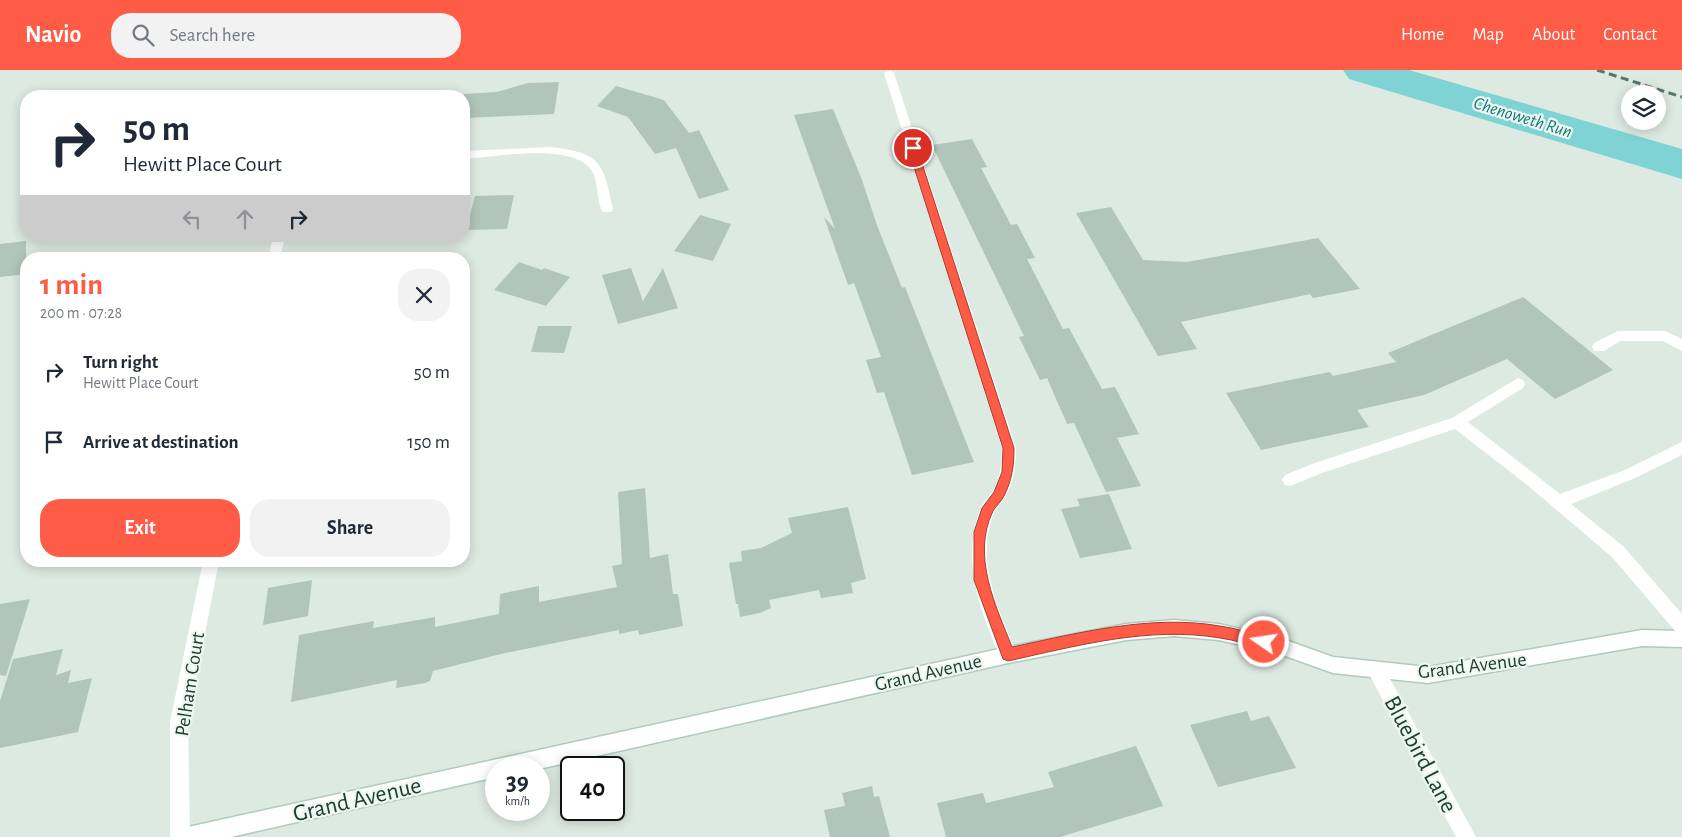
<!DOCTYPE html>
<meta charset="utf-8">
<style>
body{margin:0;font-family:"Alegreya Sans",sans-serif;background:#f2f2f3;color:#1f2937;height:100vh;display:flex;flex-direction:column;font-size:19px;white-space:nowrap}
*{box-sizing:border-box;margin:0}
p{font-size:16px;color:#747a83}
.icon{flex:none;width:28px;height:28px;fill:none;stroke:currentColor;stroke-width:2;stroke-linecap:round;stroke-linejoin:round}
.map{position:relative;flex:1;overflow:hidden}
.side{position:absolute;left:20px;top:182px;width:450px;height:315px;display:flex;flex-direction:column;background:#fff;border-radius:20px;box-shadow:0 2px 12px #0003}
.side>*{flex:none}
.top-card{position:absolute;left:20px;top:20px;width:450px;height:152px;border-radius:20px;box-shadow:0 2px 12px #0003;background:#fff;color:#1f2937;overflow:hidden}
.tools{position:absolute;left:1621px;top:15px;display:grid;gap:10px}
.tools a{display:grid;place-items:center;width:45px;height:45px;border-radius:50%;background:#fff;box-shadow:0 2px 12px #0003;font-size:25px}
.speed{position:absolute;left:485px;top:686px;display:flex;gap:10px;font-size:25px;font-weight:700;text-align:center}
.speed>*{display:grid;place-content:center;width:65px;height:65px;border-radius:50%;background:#fff;box-shadow:0 2px 12px #0003;line-height:1}
.speed small{font-size:12px;font-weight:400}
.speed .limit{border:2px solid #111;border-radius:8px;background:#fff;color:#111}
.pin{position:absolute;display:grid;place-items:center;width:42px;height:42px;color:#fff;margin:-21px;border:2px solid #fff;border-radius:50%;box-shadow:0 1px 5px #0007}
.me{position:absolute;width:55px;margin:-28px;rotate:283deg;stroke-linejoin:round;filter:drop-shadow(0 0 4px #0008)}
.turn{display:flex;align-items:center;gap:18px;height:105px;padding:0 20px;font-size:22px}
.turn .icon{width:65px;height:65px;stroke-width:2.5}
.turn b{display:block;font-size:35px;line-height:42px}
.lanes{display:flex;align-items:center;height:48px;padding:0 20px;background:#0003;justify-content:center;gap:25px;direction:ltr}
.lanes .off{opacity:.35}
.round{display:grid;place-items:center;flex:none;width:52px;height:52px;border-radius:20px;background:#f2f2f3}
.summary{display:flex;align-items:center;justify-content:space-between;height:85px;padding:0 20px}
h1{font-size:30px;font-weight:700;line-height:38px;color:#fe5c47}
.primary-button{display:flex;gap:10px;margin-top:auto;padding:10px 20px}
.primary-button a{flex:1;height:58px;border-radius:20px;background:#fe5c47;color:#fff;font-size:20px;font-weight:700;line-height:58px;text-align:center}
.primary-button a+a{background:#f2f2f3;color:#1f2937}
ul{padding:0;list-style:none}
li{display:flex;align-items:center;gap:15px;height:70px;padding:0 20px}
li div{flex:1}
li b{display:block;font-size:19px}
li em{font-style:normal}
header{display:flex;align-items:center;gap:30px;box-sizing:border-box;height:70px;padding:0 25px;background:#fe5c47;color:#fff}
header strong{font-size:24px}
nav{display:flex;gap:28px;margin-inline-start:auto;font-size:18px}
.search{width:350px;height:45px;background:#f2f2f3;display:flex;align-items:center;gap:12px;box-sizing:border-box;padding:0 18px;border-radius:20px;color:#747a83;font-size:19px}
.map>svg:first-child{display:block}
.lines{fill:none;stroke-linecap:round;stroke-linejoin:round}
.river{fill:#7fd3d5;fill-rule:evenodd}
.building{fill:#b2c5bb}
.secondary-casing{stroke:#afcbbd;stroke-width:3}
.lane{fill:#fff;fill-rule:evenodd}
.street{fill:#fff;fill-rule:evenodd}
.secondary{fill:#fff;fill-rule:evenodd}
.rail{stroke:#57776a;stroke-width:3;stroke-dasharray:8 4.5;stroke-linecap:butt}
.route{fill:#fe5c47;stroke:#a53c2e}
.labels{text-anchor:middle;stroke-width:4.5;stroke-linejoin:round;paint-order:stroke}
.far-water-label{font-size:18px;font-style:italic;fill:#13777b;stroke:#edf7f1}
.street-label{font-size:20px;fill:#1d3b2f;stroke:#edf7f1}
.near-street-label{font-size:24px;fill:#1d3b2f;stroke:#edf7f1}
</style>
<header>
<strong>Navio</strong>
<div class="search"><svg class="icon" aria-label="search" viewBox="0 0 24 24"><circle cx="10" cy="10" r="6"/><path d="M15 15l6 6"/></svg>Search here</div>
<nav><a>Home</a><a>Map</a><a>About</a><a>Contact</a></nav>
</header>
<div class="map">
<svg width="1682" height="767" viewBox="0 0 1682 767">
<rect width="100%" height="100%" fill="#ddeae2"/>
<g class="lines">
<path class="river" d="M1343,0H1409L1682,79V109L1349,9Z"/>
</g>
<path class="building" d="M559,12L554,44L464,48V24L497,22L528,13Z
M616,16L664,30L689,63L699,60L729,120L699,129L676,78L655,84L628,47L597,36Z
M833,39L862,110L878,158L902,218L905,217L974,392L912,405L884,322L877,323L866,290L881,287L854,213L848,215L824,147L835,159L794,45Z
M972,69L987,97L981,98L1011,155L1017,154L1035,188L1027,189L1063,259L1069,258L1102,319L1115,317L1139,364L1117,368L1141,416L1106,422L1074,353L1067,354L1047,308L1040,310L1019,267L1024,266L932,75Z
M514,125L507,159L466,160L475,126Z
M1111,137L1143,190L1187,192L1318,168L1360,219L1313,228L1310,224L1181,252L1197,279L1158,286L1076,143Z
M700,145L731,154L713,191L674,181Z
M26,171V204L0,207V174Z
M519,192L542,200L544,198L570,207L546,236L494,220Z
M631,198L643,231L663,198L678,238L618,254L602,205Z
M1523,227L1613,300L1555,329L1507,289L1424,325L1357,340L1369,357L1261,380L1226,323L1330,302L1333,306L1396,292L1388,283Z
M538,256H572L564,283L531,282Z
M645,418L650,488L668,484L673,524H678L683,556L639,565L638,560L619,564V560L505,583L433,601L430,611L425,613L396,618L397,610L291,632L299,565L374,551L373,558L435,547V557L499,544L500,524L539,516V532L617,517L612,496L622,494L618,422Z
M1109,424L1132,479L1080,488L1061,439L1080,436L1077,429Z
M848,437L866,509L851,513L853,523L821,528L819,520L769,530L771,538L760,543L740,547L738,534H736L729,493L742,491L741,481L761,478L792,463L788,448Z
M312,510L308,546L263,555L268,518Z
M30,529L6,606L0,605V534Z
M63,579L56,605L71,600L68,613L92,608L78,662L0,678V631L13,589Z
M1247,641L1251,651L1269,646L1296,698L1218,717L1190,655Z
M1136,676L1163,736L1060,767H946L937,733L983,723L986,733L1054,717L1048,702Z
M872,716L874,727L879,726L890,767H830L824,740L845,736L842,723Z"/>
<g class="lines">
<defs>
<path id="secondary" d="M1174,550L1219,554L1280,568L1333,587L1428,597L1642,560L1682,561V577L1642,576L1428,613L1333,603L1280,584L1219,570L1174,566L1126,570L1008,593L539,699L496,698V707L231,767H178L181,760L188,757L1008,577L1126,554Z"/>
</defs>
<use href="#secondary" class="secondary-casing"/>
<path class="lane" d="M1618,261H1665L1682,269V281L1663,271H1620L1604,281H1594L1592,277L1594,273Z
M1518,308L1523,310L1525,314L1523,318L1468,352L1560,424L1625,400L1682,372V385L1635,408L1571,434L1624,477L1682,544V564L1676,562L1612,487L1526,414L1455,359L1322,403L1290,416L1285,415L1282,410L1285,405L1312,394L1452,348Z"/>
<path class="street" d="M890,0L894,3L1016,378C1016,395 1014,411 1006,426C1003,432 997,436 995,441C973,488 1000,542 1017,585L1014,591L1008,593L1002,591C981,543 961,493 979,442C982,433 989,427 994,419C1001,407 1001,392 1002,378L884,3Z
M551,77C601,83 603,92 613,139L611,142H603C595,129 600,109 589,97C567,73 494,87 464,89V81Z
M273,166H285L280,189H268Z
M203,491H219L188,652L190,767H170V652Z
M1376,592L1382,594L1476,767H1456L1370,606L1367,600L1370,594Z"/>
<use href="#secondary" class="secondary"/>
<path class="rail" d="M1597,0L1682,27"/>
</g>
<path class="route" d="M910,76L917,78L1014,378C1014,396 1012,410 1004,426C1001,432 996,436 993,441C971,486 996,536 1012,577C1079,563 1151,544 1220,556C1235,558 1250,563 1264,566L1269,568L1271,572L1269,577L1264,578C1250,575 1235,570 1220,568C1149,556 1076,576 1008,591L1003,589L974,510V462L982,438L994,422L1002,402L1003,378L908,78Z"/>
<g class="labels">
<g class="far-water-label">
<text transform="translate(1523 47) rotate(17)" y="6">Chenoweth Run</text>
</g>
<g class="street-label">
<text transform="translate(1472 595) rotate(-7)" y="7">Grand Avenue</text>
<text transform="translate(928 602) rotate(-13)" y="7">Grand Avenue</text>
<text transform="translate(189 614) rotate(-81)" y="7">Pelham Court</text>
</g>
<g class="near-street-label">
<text transform="translate(1421 684) rotate(62)" y="8">Bluebird Lane</text>
<text transform="translate(357 729) rotate(-13)" y="8">Grand Avenue</text>
</g>
</g>
</svg>
<div class="tools">
<a><svg class="icon" aria-label="layers" viewBox="0 0 24 24"><path d="M12 4l9 5-9 5-9-5zM3 14l9 5 9-5"/></svg></a>
</div>
<div class="speed"><div>39<small>km/h</small></div><div class="limit">40</div></div>
<div class="pin" style="left:913px;top:78px;background:#d93025"><svg class="icon" aria-label="arrive" viewBox="0 0 24 24"><path d="M6 21V4h12l-3 4 3 4H6"/></svg></div>
<svg class="me" style="left:1264px;top:572px" viewBox="-20 -20 40 40"><circle r="17" fill="#fe5c47" stroke="#fff" stroke-width="3"/><path d="M0-11L8 9 0 5-8 9z" fill="#fff"/></svg>
<div class="top-card">
<div class="turn"><svg class="icon" aria-label="right" viewBox="0 0 24 24"><path d="M7 20v-9h11M14 6l5 5-5 5"/></svg><div><b>50 m</b>Hewitt Place Court</div></div>
<div class="lanes"><svg class="icon off" aria-label="left" viewBox="0 0 24 24"><path d="M17 20v-9H6M10 6l-5 5 5 5"/></svg><svg class="icon off" aria-label="ahead" viewBox="0 0 24 24"><path d="M12 20V5M6 11l6-6 6 6"/></svg><svg class="icon" aria-label="right" viewBox="0 0 24 24"><path d="M7 20v-9h11M14 6l5 5-5 5"/></svg></div>
</div>
<section class="side">
<div class="summary"><div><h1>1 min</h1><p>200 m · 07:28</p></div><a class="round"><svg class="icon" aria-label="close" viewBox="0 0 24 24"><path d="M6 6l12 12M18 6L6 18"/></svg></a></div>
<ul>
<li><svg class="icon" aria-label="right" viewBox="0 0 24 24"><path d="M7 20v-9h11M14 6l5 5-5 5"/></svg><div><b>Turn right</b><p>Hewitt Place Court</p></div><em>50 m</em></li>
<li><svg class="icon" aria-label="arrive" viewBox="0 0 24 24"><path d="M6 21V4h12l-3 4 3 4H6"/></svg><div><b>Arrive at destination</b></div><em>150 m</em></li>
</ul>
<div class="primary-button"><a>Exit</a><a>Share</a></div>
</section>
</div>
